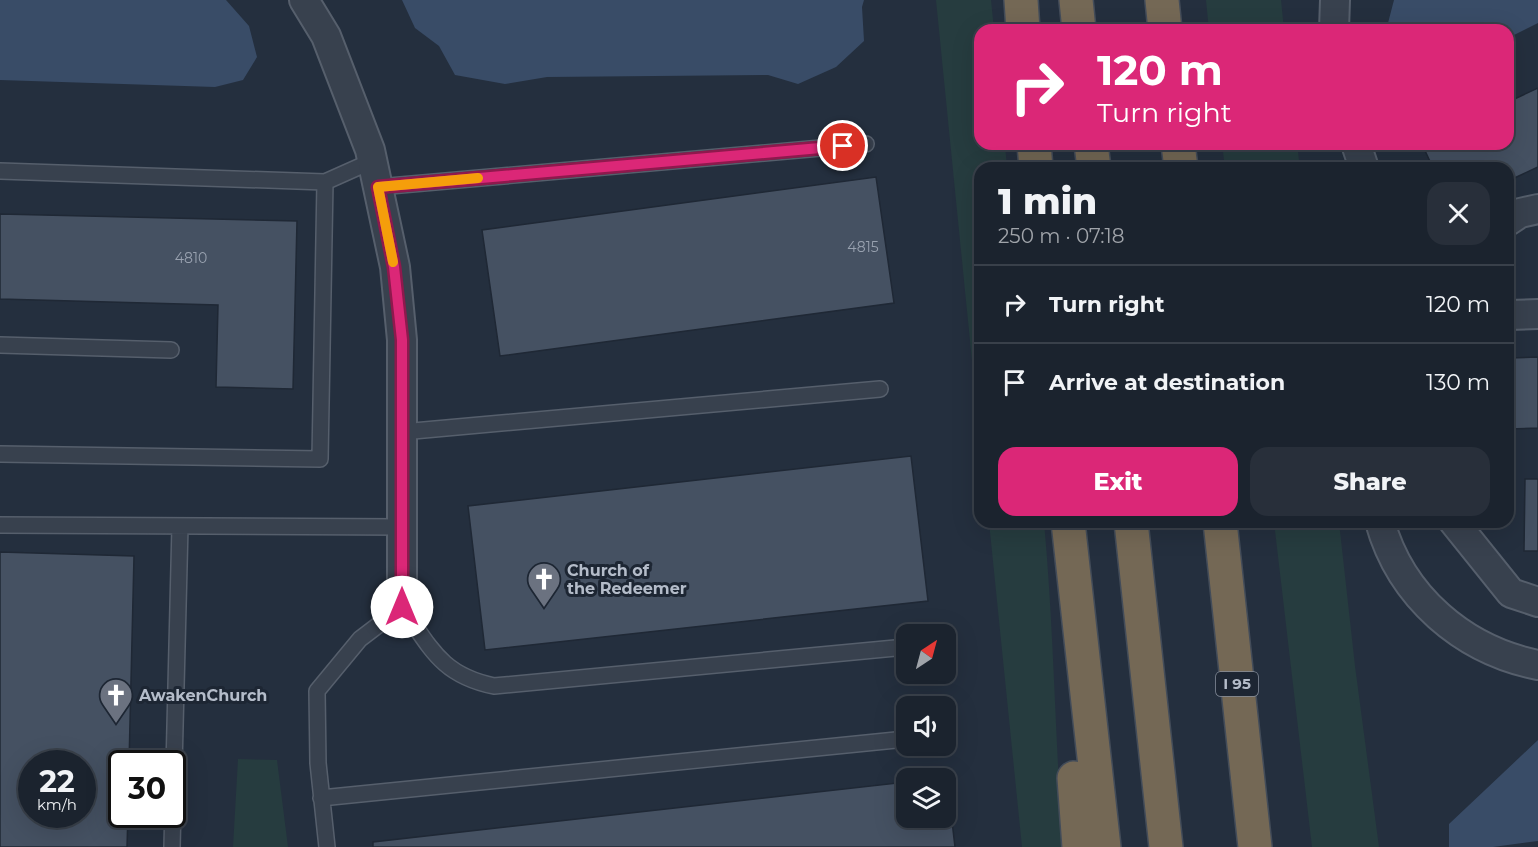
<!DOCTYPE html>
<meta charset="utf-8">
<style>
body{margin:0;font-family:Montserrat,sans-serif;background:#282f3a;color:#f1f3f6;height:100vh;display:flex;flex-direction:column;font-size:22px;white-space:nowrap}
*{box-sizing:border-box;margin:0}
p{font-size:20px;color:#a0a4aa}
.icon{flex:none;width:33px;height:33px;fill:none;stroke:currentColor;stroke-width:2;stroke-linecap:round;stroke-linejoin:round}
.map{position:relative;flex:1;overflow:hidden}
.panel{position:absolute;left:974px;top:162px;width:540px;height:366px;display:flex;flex-direction:column;background:#1b232e;border-radius:18px;box-shadow:0 6px 24px #0002,0 0 0 2px #39404a}
.panel>*{flex:none}
.top-card{position:absolute;left:974px;top:24px;width:540px;height:126px;border-radius:18px;box-shadow:0 6px 24px #0002,0 0 0 2px #39404a;background:#db2777;color:#fff;overflow:hidden}
.needle{width:39px;rotate:36deg}
.fabs{position:absolute;left:896px;top:624px;display:grid;gap:12px}
.fabs a{display:grid;place-items:center;width:60px;height:60px;border-radius:12px;background:#1b232e;box-shadow:0 6px 24px #0002,0 0 0 2px #39404a;font-size:30px}
.speed{position:absolute;left:18px;top:750px;display:flex;gap:12px;font-size:30px;font-weight:700;text-align:center}
.speed>*{display:grid;place-content:center;width:78px;height:78px;border-radius:50%;background:#1b232e;box-shadow:0 6px 24px #0002,0 0 0 2px #39404a;line-height:1}
.speed small{font-size:15px;font-weight:400}
.speed .limit{border:3px solid #111;border-radius:9px;background:#fff;color:#111}
.pin{position:absolute;display:grid;place-items:center;width:51px;height:51px;color:#fff;margin:-26px;border:3px solid #fff;border-radius:50%;box-shadow:0 2px 6px #0007}
.me{position:absolute;width:66px;margin:-33px;rotate:0deg;stroke-linejoin:round;filter:drop-shadow(0 0 4px #0008)}
.turn{display:flex;align-items:center;gap:21px;height:126px;padding:0 24px;font-size:27px}
.turn .icon{width:78px;height:78px;stroke-width:2.5}
.turn b{display:block;font-size:42px;line-height:51px}
.round{display:grid;place-items:center;flex:none;width:63px;height:63px;border-radius:18px;background:#282f3a}
.overview{display:flex;align-items:center;justify-content:space-between;height:102px;padding:0 24px}
h1{font-size:36px;font-weight:800;line-height:45px}
.action{display:flex;gap:12px;margin-top:auto;padding:12px 24px}
.action a{flex:1;height:69px;border-radius:18px;background:#db2777;color:#fff;font-size:24px;font-weight:800;line-height:69px;text-align:center}
.action a+a{background:#282f3a;color:#f1f3f6}
ul{padding:0;list-style:none}
li{display:flex;align-items:center;gap:18px;height:78px;padding:0 24px;border-top:2px solid #39404a}
li div{flex:1}
li b{display:block;font-size:22px}
li em{font-style:normal}
.map>svg:first-child{display:block}
.green{fill:#263c3f}
.water{fill:#394c67}
.building{fill:#455162;stroke:#1f2835;stroke-width:1.5;fill-rule:evenodd}
.lines{fill:none;stroke-linecap:round;stroke-linejoin:round}
.lane-casing{stroke:#565f6c;stroke-width:18}
.street-casing{stroke:#565f6c;stroke-width:32}
.highway-casing{stroke:#434c59;stroke-width:36}
.lane{stroke:#38414e;stroke-width:15}
.street{stroke:#38414e;stroke-width:28}
.highway{stroke:#746855;stroke-width:33}
.route-casing{stroke:#8e194d;stroke-width:15}
.route{stroke:#db2777;stroke-width:10}
.slow{stroke:#f59e0b;stroke-width:10}
.labels{text-anchor:middle;stroke-width:6;stroke-linejoin:round;paint-order:stroke}
.number-label{font-size:14px;fill:#98a1af}
.shield{fill:#1d2633;stroke:#878f9c;stroke-width:1.5}
.shield-label{font-size:15px;font-weight:bold;fill:#b4bcc9}
.poi-label{font-size:16px;font-weight:bold;fill:#b4bcc9;stroke:#1d2633;text-anchor:start}
</style>
<div class="map">
<svg width="1538" height="847" viewBox="0 0 1538 847">
<rect width="100%" height="100%" fill="#242f3e"/>
<path class="green" d="M936,0H991L994,30H980V144H1005L1007,168H980L979,431Z
M1206,0H1281L1284,30H1209Z
M1222,144H1297L1300,168H1225Z
M989,522H1044C1054,630 1055,739 1063,847H1022Z
M1274,522H1339L1355,666L1379,847H1312Z
M238,759L277,760L288,847H233Z"/>
<path class="water" d="M0,0H226L249,26L257,57L243,80L215,87L0,80Z
M402,0H864L862,7L864,41L836,67L798,84L768,75L547,77L505,84L455,75L439,46L415,28Z
M1394,0H1538V23L1508,38V30H1391L1388,23Z
M1538,740V841L1493,847H1449V824Z"/>
<path class="building" d="M1538,88V167L1508,181V168H1433L1422,144H1508V102Z
M876,177L894,303L500,356L482,230Z
M0,214L297,221L293,389L216,387L218,305L0,299Z
M1538,357V428L1508,429V358Z
M911,456L928,601L485,650L468,506Z
M1525,479H1538V551H1524Z
M0,552L134,556L129,764H122V814H128L127,847H0ZM32,764H82V814H32Z
M939,778H947L955,847H373V842L906,782V818H945V778Z"/>
<g class="lines">
<defs>
<path id="lane" d="M0,171L325,182L372,161
M378,187L866,144
M0,345L171,350
M402,432L880,389
M0,454L320,459L325,182
M0,525L402,527
M321,798L906,739
M172,847L180,526
M327,847L318,763L317,691L360,639L402,607C431,648 441,675 494,686L906,647"/>
<path id="street" d="M304,0L326,36L370,150L395,267L402,340V607
M1334,30L1335,0
M1356,144L1364,168
M1508,221L1520,213L1538,209
M1508,315L1538,314
M1380,522C1401,597 1463,650 1538,665
M1454,522L1511,593L1538,602"/>
<path id="highway" d="M1021,0L1023,30
M1076,0L1079,30
M1162,0L1165,30
M1034,144L1036,168
M1091,144L1094,168
M1178,144L1181,168
M1068,522L1104,847
M1131,522L1166,847
M1220,522L1255,847
M1074,778L1079,847"/>
</defs>
<use href="#lane" class="lane-casing"/>
<use href="#street" class="street-casing"/>
<use href="#highway" class="highway-casing"/>
<use href="#lane" class="lane"/>
<use href="#street" class="street"/>
<use href="#highway" class="highway"/>
</g>
<g class="lines">
<defs>
<path id="route" d="M402,607V340L394,267L378,187L843,146"/>
</defs>
<use href="#route" class="route-casing"/>
<use href="#route" class="route"/>
<path class="slow" d="M393,262L378,187L478,178"/>
</g>
<defs>
<symbol id="church-pin" viewBox="-11 -11 22 30"><path d="M0 17L-7.5 6A9.5 9.5 0 1 1 7.5 6Z" fill="#6b7280" stroke="#1d2633"/><path d="M-1.2-6h2.4v3.5h3.3v2.4h-3.3V6h-2.4V-.1h-3.3v-2.4h3.3Z" fill="#fff"/></symbol>
</defs>
<g fill-rule="evenodd">
<use href="#church-pin" x="525" y="560" width="38" height="52"/>
<use href="#church-pin" x="97" y="676" width="38" height="52"/>
</g>
<g class="labels">
<g class="number-label">
<text x="863" y="252">4815</text>
<text x="191" y="263">4810</text>
</g>
<rect class="shield" x="1216" y="672" width="42" height="24" rx="4.5"/>
<g class="shield-label">
<text x="1237" y="689">I 95</text>
</g>
<g class="poi-label">
<text x="567" y="576">Church of<tspan x="567" dy="18">the Redeemer</tspan></text>
<text x="139" y="701">AwakenChurch</text>
</g>
</g>
</svg>
<div class="fabs">
<a><svg class="needle" viewBox="-14 -14 28 28"><path d="M0-13l5 13h-10z" fill="#e53935"/><path d="M0 13l5-13h-10z" fill="#a0a4aa"/></svg></a>
<a><svg class="icon" aria-label="sound" viewBox="0 0 24 24"><path d="M4 9h4l5-4v14l-5-4H4zM17 9q2 3 0 6"/></svg></a>
<a><svg class="icon" aria-label="layers" viewBox="0 0 24 24"><path d="M12 4l9 5-9 5-9-5zM3 14l9 5 9-5"/></svg></a>
</div>
<div class="speed"><div>22<small>km/h</small></div><div class="limit">30</div></div>
<div class="pin" style="left:843px;top:146px;background:#d93025"><svg class="icon" aria-label="arrive" viewBox="0 0 24 24"><path d="M6 21V4h12l-3 4 3 4H6"/></svg></div>
<svg class="me" style="left:402px;top:607px" viewBox="-20 -20 40 40"><circle r="19" fill="#fff"/><path d="M0-13L10 11 0 6-10 11z" fill="#db2777"/></svg>
<div class="top-card">
<div class="turn"><svg class="icon" aria-label="right" viewBox="0 0 24 24"><path d="M7 20v-9h11M14 6l5 5-5 5"/></svg><div><b>120 m</b>Turn right</div></div>
</div>
<section class="panel">
<div class="overview"><div><h1>1 min</h1><p>250 m · 07:18</p></div><a class="round"><svg class="icon" aria-label="close" viewBox="0 0 24 24"><path d="M6 6l12 12M18 6L6 18"/></svg></a></div>
<ul>
<li><svg class="icon" aria-label="right" viewBox="0 0 24 24"><path d="M7 20v-9h11M14 6l5 5-5 5"/></svg><div><b>Turn right</b></div><em>120 m</em></li>
<li><svg class="icon" aria-label="arrive" viewBox="0 0 24 24"><path d="M6 21V4h12l-3 4 3 4H6"/></svg><div><b>Arrive at destination</b></div><em>130 m</em></li>
</ul>
<div class="action"><a>Exit</a><a>Share</a></div>
</section>
</div>
